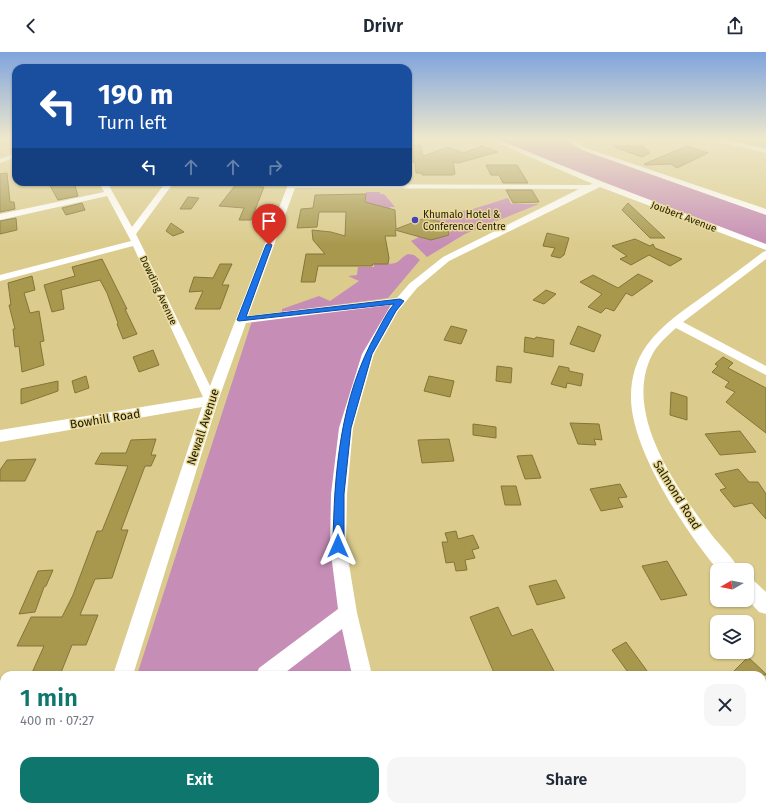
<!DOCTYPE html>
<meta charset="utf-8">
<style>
body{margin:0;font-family:"Fira Sans",sans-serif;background:#f6f6f7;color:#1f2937;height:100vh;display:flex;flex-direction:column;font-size:15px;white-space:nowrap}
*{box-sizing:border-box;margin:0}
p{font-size:13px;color:#747a83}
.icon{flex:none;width:22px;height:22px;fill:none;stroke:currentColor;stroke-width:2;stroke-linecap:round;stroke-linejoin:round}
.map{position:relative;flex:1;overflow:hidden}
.sheet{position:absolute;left:0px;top:619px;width:766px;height:140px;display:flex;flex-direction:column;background:#fff;border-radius:12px 12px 0 0;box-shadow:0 1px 3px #0004}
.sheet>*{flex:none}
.hud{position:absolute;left:12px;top:12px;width:400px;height:122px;border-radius:12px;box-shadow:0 1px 3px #0004;background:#1a4fa0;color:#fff;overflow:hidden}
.needle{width:26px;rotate:261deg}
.tools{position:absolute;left:710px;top:511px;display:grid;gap:8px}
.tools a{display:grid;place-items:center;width:44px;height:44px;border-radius:8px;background:#fff;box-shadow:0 1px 3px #0004;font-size:20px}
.pin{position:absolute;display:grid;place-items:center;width:34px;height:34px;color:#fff;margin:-41px -17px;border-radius:50% 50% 50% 0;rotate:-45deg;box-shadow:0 0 4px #0007}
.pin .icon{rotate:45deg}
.me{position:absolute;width:44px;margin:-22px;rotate:0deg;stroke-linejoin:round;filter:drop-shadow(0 0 3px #0008)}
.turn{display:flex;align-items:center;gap:14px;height:84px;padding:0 20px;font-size:18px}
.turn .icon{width:52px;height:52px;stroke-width:2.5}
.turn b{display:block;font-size:28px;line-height:34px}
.lanes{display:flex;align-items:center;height:38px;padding:0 20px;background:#0003;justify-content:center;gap:20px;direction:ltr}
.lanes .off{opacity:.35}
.round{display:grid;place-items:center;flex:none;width:42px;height:42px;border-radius:12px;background:#f6f6f7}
.summary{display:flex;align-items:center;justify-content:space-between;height:68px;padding:0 20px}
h1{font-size:24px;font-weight:600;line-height:30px;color:#0f766e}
.action{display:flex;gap:8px;margin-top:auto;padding:8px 20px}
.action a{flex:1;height:46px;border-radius:12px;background:#0f766e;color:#fff;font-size:16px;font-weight:600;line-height:46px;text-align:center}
.action a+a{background:#f6f6f7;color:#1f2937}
header{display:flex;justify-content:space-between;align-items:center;height:52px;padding:0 20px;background:#fff;font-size:18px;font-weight:600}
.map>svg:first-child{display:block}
.green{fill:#c68db6}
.building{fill:#a8984e;stroke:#837538}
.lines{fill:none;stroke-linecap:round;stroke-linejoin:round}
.minor{fill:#fff;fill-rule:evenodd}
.secondary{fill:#fff;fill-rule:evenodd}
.route{fill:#1a73e8;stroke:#114b97}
.poi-dot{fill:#4443b8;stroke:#e8d999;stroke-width:1.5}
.labels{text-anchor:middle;stroke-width:3;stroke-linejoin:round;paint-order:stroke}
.far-poi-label{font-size:10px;fill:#1e1901;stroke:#e8d999;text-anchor:start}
.far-street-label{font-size:10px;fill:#1e1901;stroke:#e8d999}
.street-label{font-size:12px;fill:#1e1901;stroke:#e8d999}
</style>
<header><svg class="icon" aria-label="back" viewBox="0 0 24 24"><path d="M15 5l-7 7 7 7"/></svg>Drivr<svg class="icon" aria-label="share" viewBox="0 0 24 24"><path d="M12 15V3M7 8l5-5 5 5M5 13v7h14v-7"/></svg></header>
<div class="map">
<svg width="766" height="759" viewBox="0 0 766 759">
<rect width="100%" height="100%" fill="#dbcc8d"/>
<path class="green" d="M494,87L564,88L569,89L582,97L766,161V194Z
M366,140H380V142H384L395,155H390V163H396L387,170L366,153Z
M508,146L511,152H539L465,182L427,205L411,189L419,185L431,188L450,183L448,172L433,168L432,164L473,157Z
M408,202L414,203L420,208L388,246L282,260V257L319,244L330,249L359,229L348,224L357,223L358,215H374V210C382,212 394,214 400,208C403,205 404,204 408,202Z
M396,252L367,302L337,442L354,623H137L252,269Z"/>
<path class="building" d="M410,93H421L423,104L448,95L463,101L482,94L498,100L458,111L453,110L455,122H453V123H422V121H416L415,110H411Z
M615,94H643L650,101L642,105L615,95Z
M687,94L708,101L677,116L671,112L645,113L644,112Z
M486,113H517L528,131H503L499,123H491Z
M7,121L10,150H14L15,157L0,160V122Z
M48,130H74L78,144L58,148Z
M237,131H261L260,135H264L251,168H239L244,156L219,154Z
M506,138H532L539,150L513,151Z
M366,142L365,150L395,158L396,177L425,166L448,172L449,183L431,188L395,178L396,184H385L389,206L388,212H373L372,214H318L315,230H301L306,202H325L313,188L312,178L331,180L345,184L346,160H319L317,175L297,176L301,157L313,156L315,143Z
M188,145L199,146L191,157H180Z
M82,151L85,158L66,163L62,156Z
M628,151L665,186H650L622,158Z
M16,166L17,178L0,182V169Z
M171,171L184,180L173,184L166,179Z
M547,181L569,186L564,203L560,206L551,204L555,196L543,194Z
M635,187L650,194L653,192L655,196L682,207L670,214L649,203L631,213L620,207L627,204L612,194Z
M102,207L127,257H125L137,282L123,287L117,272L118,271L107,241L100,228L61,238L64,257L52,260L44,233L75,224L72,215Z
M220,212H232L222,233H229L220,257H195L203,239L189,240L194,225L213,226Z
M638,222L653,229L632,244L626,241L614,259L606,256L601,261L588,255L602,242L580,230L593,223L618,236Z
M32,224L35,238L24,241L30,261L39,259L44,289L40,290L44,313L22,320L19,294L15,295L13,277H15L9,253H11L8,231Z
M546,238L556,242L544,252L533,248Z
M451,274L467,278L461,292L444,288Z
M578,274L601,283L594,300L570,292Z
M525,285L535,287L536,285L554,288L553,305L524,300Z
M153,298L159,313L139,320L133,305Z
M723,305L733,311L728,316L766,336V381L726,350L735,340L725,335L729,330L712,320L718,314L715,312Z
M497,314L512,316L511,331L496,329Z
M559,314L569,316V319L583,322L581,334L567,331L566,336L551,332Z
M86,324L89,336L75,341L72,329Z
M429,324L454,329L450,345L424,339Z
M58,329V339L21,352V337Z
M671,340L687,345V368L670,363Z
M570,371L599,372L602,388L594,387L596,393L578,392Z
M473,372L496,375V386L473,383Z
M740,379L756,400L720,403L705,382Z
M156,387L151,403H156L151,414H145L121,478H128L112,526L95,527L80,563H98L86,593H72L60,623H31L44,594H17L31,565H62L73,543L97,479H102L128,414L95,412L101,401H126L131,388Z
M449,387L454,409L422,411L418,388Z
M532,403L541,426L525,427L517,404Z
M36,407L25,429H0V418L7,408Z
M738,417L749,430H758L766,442V467L752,451L734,455L720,438L726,436L715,422Z
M620,432L627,445L618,446L623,455L601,459L590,437Z
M501,434H516L521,453H505Z
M456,479L458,487L473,483L479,496L472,498L475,506L465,508L467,518L456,519L454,510L446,511L442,490H448L445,481Z
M667,509L687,543L661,548L642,514Z
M53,518L46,534L44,535L35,560L19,562L38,519Z
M556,528L565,546L537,553L529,534Z
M498,555L512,584L532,577L556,623H495L470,565Z
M626,590L650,623H630L612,598Z
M748,605L766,622V623H730Z"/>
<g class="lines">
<path class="minor" d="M488,87H496L603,130L766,192V198L600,135L449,209L417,236L398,259L374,302L353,376L347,442L346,494L357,561L372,623H352L342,577L282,623H256L259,616L338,557L330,494L331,442L339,376L362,302L391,253L246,271L218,349L133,623H113L202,355L0,390V378L203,345L133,194L0,229V223L131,189L107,144L0,168V162L104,140L99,130H107L132,175L166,130H174L136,182L210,334L289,130H297L296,132L588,133L593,132ZM295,136L579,137L443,205L409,232L397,246L248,264Z
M565,87H572L586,96L766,157V163L582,98Z
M593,87H649L646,89H596Z
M695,87L727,88L766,97V101L727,92L698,89Z
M16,101V105L0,111V107Z
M766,199V207L683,270L766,314V323L676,276C667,284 657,293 652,303C622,362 678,437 711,482C720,494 733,505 739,518H718C685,479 630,396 631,344C631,326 636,308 647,293C663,271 687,256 709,240C727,227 745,214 763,200Z
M747,525L753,528L766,540V562L759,560L747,547Z"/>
<path class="secondary" d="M33,755H72L70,759H31Z
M595,755H658L660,759H597Z"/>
</g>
<linearGradient id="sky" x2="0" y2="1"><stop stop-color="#7fa4dd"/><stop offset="0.45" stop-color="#efe8cc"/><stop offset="1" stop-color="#efe8cc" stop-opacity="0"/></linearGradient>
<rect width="766" height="193" fill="url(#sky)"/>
<path class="route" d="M269,191L272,193L246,265L400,247L404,249L396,259L372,302L351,376L344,442V494L342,497L338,499L335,497L333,494C334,421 340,345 377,280C382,271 387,260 394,252L239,269L237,268L266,193Z"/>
<circle class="poi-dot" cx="415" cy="168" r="4"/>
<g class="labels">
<g class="far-poi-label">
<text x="423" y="166">Khumalo Hotel &amp;<tspan x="423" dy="12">Conference Centre</tspan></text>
</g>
<g class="far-street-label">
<text transform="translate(684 164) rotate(21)" y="4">Joubert Avenue</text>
<text transform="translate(159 238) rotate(65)" y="4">Dowding Avenue</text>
</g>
<g class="street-label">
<text transform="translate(105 367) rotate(-9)" y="4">Bowhill Road</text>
<text transform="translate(203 375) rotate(-72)" y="4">Newall Avenue</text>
<text transform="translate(677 443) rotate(58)" y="4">Salmond Road</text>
</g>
</g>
</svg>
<div class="tools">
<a><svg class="needle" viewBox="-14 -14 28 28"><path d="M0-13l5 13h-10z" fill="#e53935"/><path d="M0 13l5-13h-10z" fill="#747a83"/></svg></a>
<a><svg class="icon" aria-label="layers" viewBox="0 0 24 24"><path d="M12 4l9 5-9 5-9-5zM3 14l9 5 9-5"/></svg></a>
</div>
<div class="pin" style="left:269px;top:193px;background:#d93025"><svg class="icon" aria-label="arrive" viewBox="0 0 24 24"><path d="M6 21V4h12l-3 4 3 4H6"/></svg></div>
<svg class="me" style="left:338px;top:494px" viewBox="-20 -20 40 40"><path d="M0-17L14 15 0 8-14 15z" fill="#1a73e8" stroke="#fff" stroke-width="4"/></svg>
<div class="hud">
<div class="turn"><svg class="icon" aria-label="left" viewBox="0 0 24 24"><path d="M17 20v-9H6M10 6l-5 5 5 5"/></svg><div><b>190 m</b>Turn left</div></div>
<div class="lanes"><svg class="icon" aria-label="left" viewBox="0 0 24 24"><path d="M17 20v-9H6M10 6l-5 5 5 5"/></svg><svg class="icon off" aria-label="ahead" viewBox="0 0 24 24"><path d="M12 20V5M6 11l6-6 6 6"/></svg><svg class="icon off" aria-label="ahead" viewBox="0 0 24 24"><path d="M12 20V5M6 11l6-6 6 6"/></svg><svg class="icon off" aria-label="right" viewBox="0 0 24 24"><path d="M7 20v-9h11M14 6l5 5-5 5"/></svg></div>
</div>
<section class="sheet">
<div class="summary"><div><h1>1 min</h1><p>400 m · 07:27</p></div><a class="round"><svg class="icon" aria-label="close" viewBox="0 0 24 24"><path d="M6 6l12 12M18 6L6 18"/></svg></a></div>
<div class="action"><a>Exit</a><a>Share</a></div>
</section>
</div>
